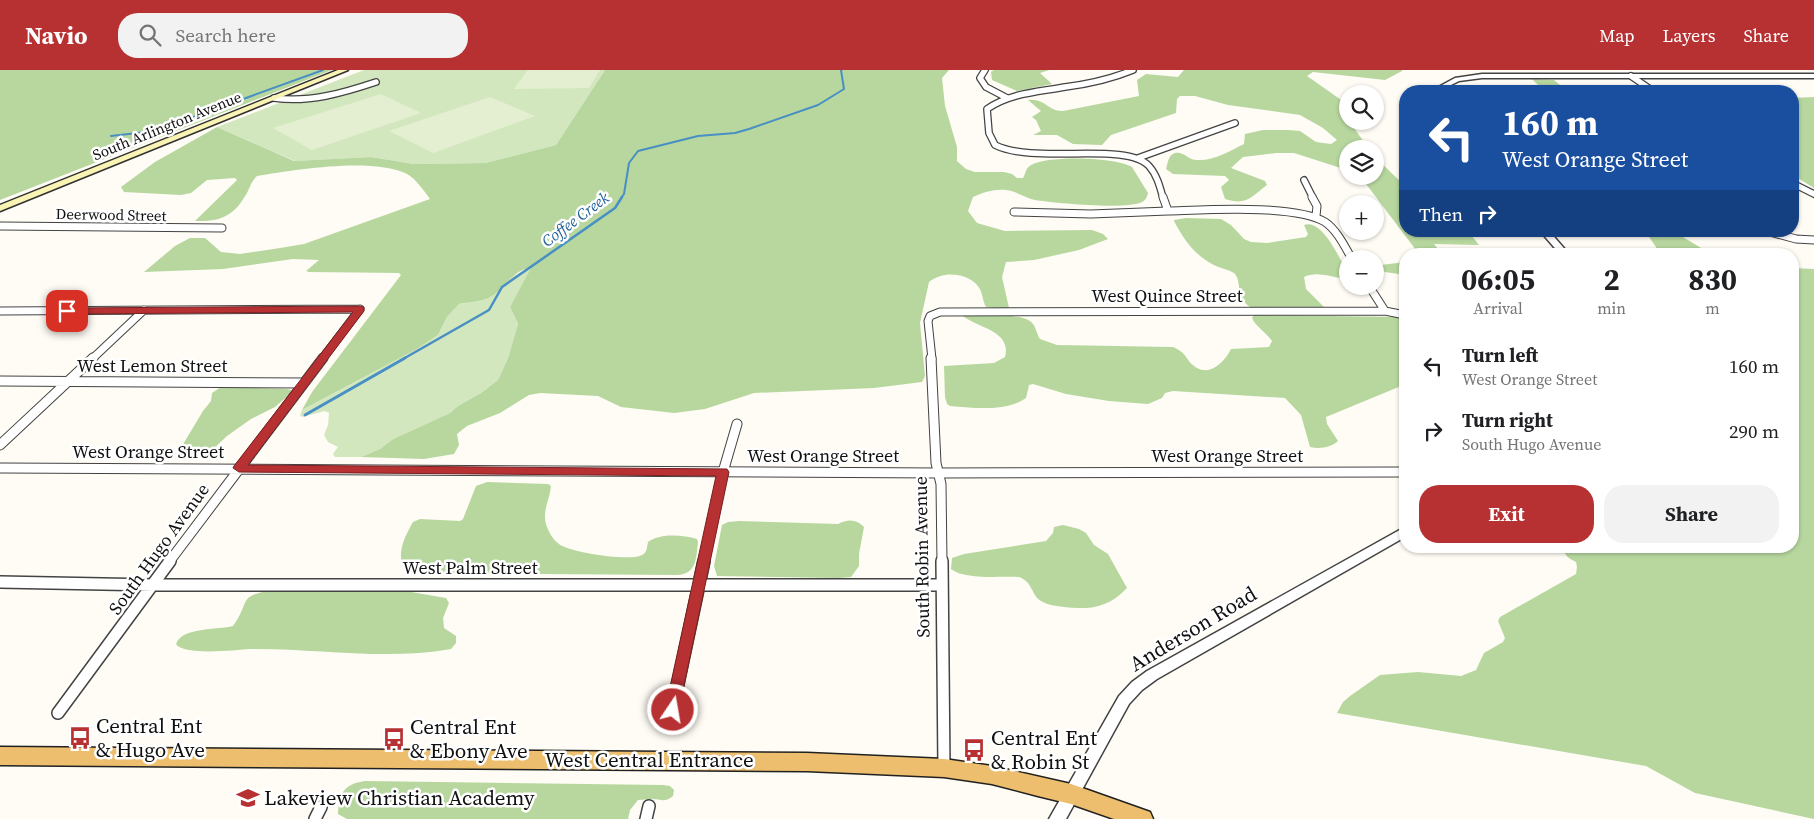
<!DOCTYPE html>
<meta charset="utf-8">
<style>
body{margin:0;font-family:"Source Serif 4",serif;background:#f2f2f2;color:#202124;height:100vh;display:flex;flex-direction:column;font-size:19px;white-space:nowrap}
*{box-sizing:border-box;margin:0}
p{font-size:16px;color:#757577}
.icon{flex:none;width:28px;height:28px;fill:none;stroke:currentColor;stroke-width:2;stroke-linecap:round;stroke-linejoin:round}
.map{position:relative;flex:1;overflow:hidden}
.side{position:absolute;left:1399px;top:178px;width:400px;height:305px;display:flex;flex-direction:column;background:#fff;border-radius:20px;box-shadow:0 1px 4px #0004}
.side>*{flex:none}
.guide{position:absolute;left:1399px;top:15px;width:400px;height:152px;border-radius:20px;box-shadow:0 1px 4px #0004;background:#1a4fa0;color:#fff;overflow:hidden}
.tools{position:absolute;left:1339px;top:15px;display:grid;gap:10px}
.tools a{display:grid;place-items:center;width:45px;height:45px;border-radius:50%;background:#fff;box-shadow:0 1px 4px #0004;font-size:25px}
.pin{position:absolute;display:grid;place-items:center;width:42px;height:42px;color:#fff;margin:-21px;border-radius:10px;box-shadow:0 2px 8px #0006}
.me{position:absolute;width:55px;margin:-28px;rotate:12deg;stroke-linejoin:round;filter:drop-shadow(0 0 4px #0008)}
.turn{display:flex;align-items:center;gap:18px;height:105px;padding:0 20px;font-size:22px}
.turn .icon{width:65px;height:65px;stroke-width:2.5}
.turn b{display:block;font-size:35px;line-height:42px}
.then{display:flex;align-items:center;height:48px;padding:0 20px;background:#0003;gap:10px;font-size:19px}
.eta{display:flex;justify-content:space-evenly;align-items:center;height:85px;text-align:center}
.eta b{font-size:30px;font-weight:700;line-height:35px}
.action{display:flex;gap:10px;margin-top:auto;padding:10px 20px}
.action a{flex:1;height:58px;border-radius:20px;background:#b73133;color:#fff;font-size:20px;font-weight:700;line-height:58px;text-align:center}
.action a+a{background:#f2f2f2;color:#202124}
ul{padding:0;list-style:none}
li{display:flex;align-items:center;gap:15px;height:65px;padding:0 20px}
li div{flex:1}
li b{display:block;font-size:19px}
li em{font-style:normal}
header{display:flex;align-items:center;gap:30px;box-sizing:border-box;height:70px;padding:0 25px;background:#b73133;color:#fff}
header strong{font-size:24px}
nav{display:flex;gap:28px;margin-inline-start:auto;font-size:18px}
.search{width:350px;height:45px;background:#f2f2f2;display:flex;align-items:center;gap:12px;box-sizing:border-box;padding:0 18px;border-radius:20px;color:#757577;font-size:19px}
.map>svg:first-child{display:block}
.green{fill:#d3e7bf}
.forest{fill:#b7d79f}
.pitch{fill:#e3efd0}
.lines{fill:none;stroke-linecap:round;stroke-linejoin:round}
.stream-far2{stroke:#488fc4;stroke-width:2}
.stream-far1{stroke:#488fc4;stroke-width:2.5}
.stream{stroke:#488fc4;stroke-width:3}
.minor-far3-casing{stroke:#434343;stroke-width:8}
.minor-far2-casing{stroke:#434343;stroke-width:9}
.minor-far1-casing{stroke:#434343;stroke-width:11}
.minor-casing{stroke:#434343;stroke-width:14}
.tertiary-casing{stroke:#434343;stroke-width:3}
.secondary-casing{stroke:#323232;stroke-width:3}
.trunk-casing{stroke:#212121;stroke-width:3}
.minor-far3{stroke:#fff;stroke-width:5.5}
.minor-far2{stroke:#fff;stroke-width:7}
.minor-far1{stroke:#fff;stroke-width:9}
.minor{stroke:#fff;stroke-width:11}
.tertiary{fill:#fff;fill-rule:evenodd}
.secondary{fill:#f9f4b4;fill-rule:evenodd}
.trunk{fill:#ecbe6e;fill-rule:evenodd}
.route{fill:#b73133;stroke:#772021}
.labels{text-anchor:middle;stroke-width:5;stroke-linejoin:round;paint-order:stroke}
.far-street-label{font-size:15px;fill:#101010;stroke:#fff}
.far-water-label{font-size:16px;font-style:italic;fill:#21619a;stroke:#fff}
.street-label{font-size:18px;fill:#101010;stroke:#fff}
.near-street-label{font-size:21px;fill:#101010;stroke:#fff}
.near-poi-label{font-size:21px;fill:#101010;stroke:#fff;text-anchor:start}
</style>
<header>
<strong>Navio</strong>
<div class="search"><svg class="icon" aria-label="search" viewBox="0 0 24 24"><circle cx="10" cy="10" r="6"/><path d="M15 15l6 6"/></svg>Search here</div>
<nav><a>Map</a><a>Layers</a><a>Share</a></nav>
</header>
<div class="map">
<svg width="1814" height="749" viewBox="0 0 1814 749">
<rect width="100%" height="100%" fill="#fefcf4"/>
<path class="green" d="M364,0H605L556,75L485,93L414,94L371,87L295,91L217,57Z
M529,197L532,198L510,237L518,254L508,288L498,310L481,323L458,336L450,343L393,369L380,379L361,387H335L333,384L338,377L328,372L324,365L328,355L329,343L325,341L302,347L300,345L302,340L417,279L438,265L447,247L459,234L479,231L491,226L512,207Z"/>
<path class="forest" d="M0,0H332L0,130Z
M605,0H949L942,8L945,36L957,77V91L966,99L975,102H1004L1012,104L1017,108H1023C1026,103 1025,99 1031,95C1047,85 1117,87 1132,97L1148,123C1147,127 1146,130 1142,132C1127,140 1054,133 1035,130C1025,128 1016,121 1006,120C994,119 984,122 973,127L968,141L977,153L1005,161L1092,160L1103,164L1108,169L1079,180L1034,190L1006,192L1002,207L1009,238L1005,239L986,237C982,230 983,221 977,215C966,202 942,201 929,212L920,253L925,306L922,312L874,318L754,323L705,339L674,343L621,337L598,326L540,323L529,325L500,343L467,356L457,364L459,375L454,384L424,389L361,387L380,379L393,369L450,343L458,336L481,323L498,310L508,288L518,254L510,237L531,198C513,199 505,219 490,227C480,232 469,232 459,234L447,247L438,265L417,279L302,340L312,322L401,205L399,203L309,202L306,201L319,190L293,189L223,199L144,202L175,176L190,168H205L221,182L240,184L280,178L304,174L430,129C425,122 415,108 407,104C372,87 295,100 257,106C252,110 250,117 247,123C234,146 221,152 195,151L237,110L235,108L207,110L191,123L181,125L124,122L121,117L155,92L217,57L294,91L371,87L414,94L485,93L556,75Z
M994,0H1049L1040,3L1052,14L1017,21L992,10L991,2Z
M1184,0H1402V1L1385,10L1313,2L1307,6L1347,34L1348,51H1354V58L1369,79H1348L1347,100L1294,83H1276L1243,87L1231,98L1265,111L1267,115C1251,127 1246,136 1225,129L1221,117L1229,110L1225,106L1173,104L1166,99C1168,93 1168,85 1175,83C1184,81 1188,90 1197,90C1214,91 1230,81 1244,74L1245,64L1263,60H1288L1300,61L1316,72L1331,74L1337,70L1323,58L1300,45L1228,35L1195,26H1180L1177,29L1176,43L1111,65L1102,75L1073,74L1057,65H1033L1041,61L1036,50L1032,47L1041,41L1028,30C1045,28 1049,42 1063,41L1139,26L1137,10L1146,4L1178,7Z
M1532,9L1554,10L1567,21H1544Z
M1814,27V118L1793,105V35L1796,34L1793,31L1792,28Z
M1375,87L1405,116V161H1468L1479,175L1434,174L1442,184H1419L1360,106H1375Z
M1186,148L1221,149L1231,155L1244,169L1251,172L1267,173L1306,167L1308,164L1304,155C1322,148 1340,189 1347,202V209C1334,208 1317,200 1304,207L1306,219L1324,237L1322,238L1250,237C1235,226 1242,210 1234,203C1228,199 1218,198 1212,194C1194,184 1184,170 1174,151V150Z
M1651,161H1673L1706,181L1714,184H1655L1656,177L1647,164Z
M1405,192V205L1385,202L1379,199L1381,195Z
M1793,198L1814,199V749L1695,723L1646,696L1337,643L1343,632L1350,626L1380,605L1418,602L1461,606L1476,600L1484,583L1503,572L1505,568L1498,551L1500,547L1576,504L1577,497L1576,492C1568,488 1564,486 1564,476H1792Z
M970,245C985,246 1018,243 1030,251C1036,255 1036,263 1040,269L1057,275L1173,277C1188,283 1186,292 1197,298C1211,306 1225,291 1231,279L1269,277L1272,271C1266,262 1256,257 1252,248L1254,245L1405,247V312L1401,316L1326,347L1327,354L1338,371C1330,378 1320,379 1310,377L1301,345L1285,328L1173,321L1165,323L1162,328L1148,334L1109,331L1066,324L1033,314L1029,315L1026,328C1006,342 973,338 950,336L947,334L945,327L944,296L994,293L1005,287C1012,261 978,258 963,246Z
M221,317L287,319L291,320V323L275,337L251,349L227,366L208,384L199,387L177,389L176,386L203,341L211,331L212,323Z
M487,412L548,414L551,416C550,429 542,441 546,454C548,461 553,470 559,474C568,482 631,492 642,485C647,483 647,477 648,472C661,463 682,465 697,469L698,472C696,488 697,504 677,505L417,503L406,501C395,486 404,468 413,452L420,449L460,451L463,449L476,416Z
M739,451L838,454C848,449 856,449 864,457L859,484V496L851,507L838,508L717,506L714,496L722,455L728,452Z
M1063,455L1079,459L1086,463L1094,475L1108,484L1127,518C1108,538 1090,540 1064,537C1057,536 1047,535 1041,531C1031,525 1033,512 1019,507C1001,506 964,510 951,499L952,488L964,484L1046,471L1053,463L1054,457Z
M273,520L411,522L446,528L449,533L443,548L444,558L456,566V573L451,579C385,591 316,578 250,579C235,580 183,586 176,574C182,557 217,560 233,556C251,532 236,526 273,520Z
M365,711L663,715L670,716L674,720L673,726C665,733 661,729 652,729C647,729 643,730 638,730L630,740L628,749H347L338,744C339,723 344,714 365,711Z"/>
<path class="pitch" d="M528,0H600L589,18L514,19Z
M381,24L421,43L312,80L273,58Z
M490,27L535,46L433,83L389,61Z"/>
<g class="lines">
<path class="stream-far2" d="M111,66L155,61L323,0
M621,128L624,124L629,93L638,81L698,66L735,63L749,59L818,35L844,19L841,0"/>
<path class="stream-far1" d="M403,289L489,240L502,217L615,138L622,127"/>
<path class="stream" d="M305,345L405,288"/>
<defs>
<path id="minor-far3" d="M985,0L980,8L986,17L1007,28
M1133,0C1111,9 1089,14 1065,17C1038,22 1010,23 987,39L989,63L995,75C1035,95 1126,71 1149,96C1157,105 1160,117 1163,128
M1631,6L1653,21
M274,28C309,33 343,23 376,12
M1138,88L1235,53
M1304,110L1313,128
M1792,113L1814,124"/>
<path id="minor-far2" d="M1163,127L1168,141C1205,140 1295,134 1325,152C1337,160 1345,177 1352,189
M1312,127L1317,136L1316,146
M1014,142L1091,144L1168,141
M0,156L222,158
M1766,161L1796,169L1814,170
M1369,216L1385,241
M0,241L360,239
M92,289L144,240
M322,289L360,239
M932,289L928,251L930,246L940,242L1385,241L1405,245"/>
<path id="minor-far1" d="M931,288L936,393L941,414L942,492
M0,311L304,313
M0,375L93,288
M0,398L938,403L1405,402
M169,492L323,288
M704,492L723,402L737,354"/>
<path id="minor" d="M942,491L944,698
M0,512L154,515H941
M58,643L170,491
M669,656L704,491
M315,749L321,737
M646,749L649,736"/>
<path id="tertiary" d="M1482,4H1814V8H1482L1459,11L1439,21H1431L1455,8Z
M1540,161H1549L1569,184H1560Z
M1405,457V467L1157,609L1142,620L1129,634L1066,749H1049L1119,626L1132,612L1147,601Z"/>
<path id="secondary" d="M338,0H348L0,141V135Z"/>
<path id="trunk" d="M0,677L807,683L944,689L992,696L1071,714L1150,742L1153,749H1114L1071,734L1038,726L992,714L944,707L807,701L0,695Z"/>
</defs>
<use href="#minor-far3" class="minor-far3-casing"/>
<use href="#minor-far2" class="minor-far2-casing"/>
<use href="#minor-far1" class="minor-far1-casing"/>
<use href="#minor" class="minor-casing"/>
<use href="#tertiary" class="tertiary-casing"/>
<use href="#secondary" class="secondary-casing"/>
<use href="#trunk" class="trunk-casing"/>
<use href="#minor-far3" class="minor-far3"/>
<use href="#minor-far2" class="minor-far2"/>
<use href="#minor-far1" class="minor-far1"/>
<use href="#minor" class="minor"/>
<use href="#tertiary" class="tertiary"/>
<use href="#secondary" class="secondary"/>
<use href="#trunk" class="trunk"/>
</g>
<path class="route" d="M360,236L364,237V241L248,395L727,399L729,402L678,644L673,646L667,644L665,640L716,406L239,402L233,398L234,396L353,242L67,244L62,241L67,238Z"/>
<defs>
<symbol id="bus-bare" viewBox="-9 -9 18 18"><path d="M-5-6H5V4H4V6H2V4H-2V6H-4V4H-5ZM-3.5-4V0h7V-4ZM-3.5 1.2v1.5H-2V1.2ZM2 1.2v1.5H3.5V1.2Z" fill="#b73133" stroke="#fff" stroke-width="2.5" paint-order="stroke"/></symbol>
<symbol id="school-bare" viewBox="-9 -9 18 18"><path d="M0-5L7-2L0 1L-7-2ZM-4 1L0 2.5L4 1V4Q0 6-4 4Z" fill="#b73133" stroke="#fff" stroke-width="2.5" paint-order="stroke"/></symbol>
</defs>
<g fill-rule="evenodd">
<use href="#bus-bare" x="64" y="652" width="32" height="32"/>
<use href="#bus-bare" x="378" y="653" width="32" height="32"/>
<use href="#bus-bare" x="958" y="664" width="32" height="32"/>
<use href="#school-bare" x="232" y="712" width="32" height="32"/>
</g>
<g class="labels">
<g class="far-street-label">
<text transform="translate(167 56) rotate(-22)" y="5">South Arlington Avenue</text>
<text transform="translate(111 145) rotate(1)" y="5">Deerwood Street</text>
</g>
<g class="far-water-label">
<text transform="translate(575 149) rotate(-37)" y="6">Coffee Creek</text>
</g>
<g class="street-label">
<text x="1167" y="232">West Quince Street</text>
<text x="152" y="302">West Lemon Street</text>
<text x="148" y="388">West Orange Street</text>
<text x="823" y="392">West Orange Street</text>
<text x="1227" y="392">West Orange Street</text>
<text transform="translate(159 479) rotate(-54)" y="6">South Hugo Avenue</text>
<text transform="translate(922 487) rotate(-91)" y="6">South Robin Avenue</text>
<text x="470" y="504">West Palm Street</text>
</g>
<g class="near-street-label">
<text transform="translate(1193 559) rotate(-31)" y="7">Anderson Road</text>
<text x="649" y="697">West Central Entrance</text>
</g>
<g class="near-poi-label">
<text x="96" y="663">Central Ent<tspan x="96" dy="24">&amp; Hugo Ave</tspan></text>
<text x="410" y="664">Central Ent<tspan x="410" dy="24">&amp; Ebony Ave</tspan></text>
<text x="991" y="675">Central Ent<tspan x="991" dy="24">&amp; Robin St</tspan></text>
<text x="264" y="735">Lakeview Christian Academy</text>
</g>
</g>
</svg>
<div class="tools">
<a><svg class="icon" aria-label="search" viewBox="0 0 24 24"><circle cx="10" cy="10" r="6"/><path d="M15 15l6 6"/></svg></a>
<a><svg class="icon" aria-label="layers" viewBox="0 0 24 24"><path d="M12 4l9 5-9 5-9-5zM3 14l9 5 9-5"/></svg></a>
<a>+</a>
<a>−</a>
</div>
<div class="pin" style="left:67px;top:241px;background:#d93025"><svg class="icon" aria-label="arrive" viewBox="0 0 24 24"><path d="M6 21V4h12l-3 4 3 4H6"/></svg></div>
<svg class="me" style="left:673px;top:640px" viewBox="-20 -20 40 40"><circle r="17" fill="#b73133" stroke="#fff" stroke-width="3"/><path d="M0-11L8 9 0 5-8 9z" fill="#fff"/></svg>
<div class="guide">
<div class="turn"><svg class="icon" aria-label="left" viewBox="0 0 24 24"><path d="M17 20v-9H6M10 6l-5 5 5 5"/></svg><div><b>160 m</b>West Orange Street</div></div>
<div class="then">Then<svg class="icon" aria-label="right" viewBox="0 0 24 24"><path d="M7 20v-9h11M14 6l5 5-5 5"/></svg></div>
</div>
<section class="side">
<div class="eta">
<div><b>06:05</b><p>Arrival</p></div>
<div><b>2</b><p>min</p></div>
<div><b>830</b><p>m</p></div>
</div>
<ul>
<li><svg class="icon" aria-label="left" viewBox="0 0 24 24"><path d="M17 20v-9H6M10 6l-5 5 5 5"/></svg><div><b>Turn left</b><p>West Orange Street</p></div><em>160 m</em></li>
<li><svg class="icon" aria-label="right" viewBox="0 0 24 24"><path d="M7 20v-9h11M14 6l5 5-5 5"/></svg><div><b>Turn right</b><p>South Hugo Avenue</p></div><em>290 m</em></li>
</ul>
<div class="action"><a>Exit</a><a>Share</a></div>
</section>
</div>
